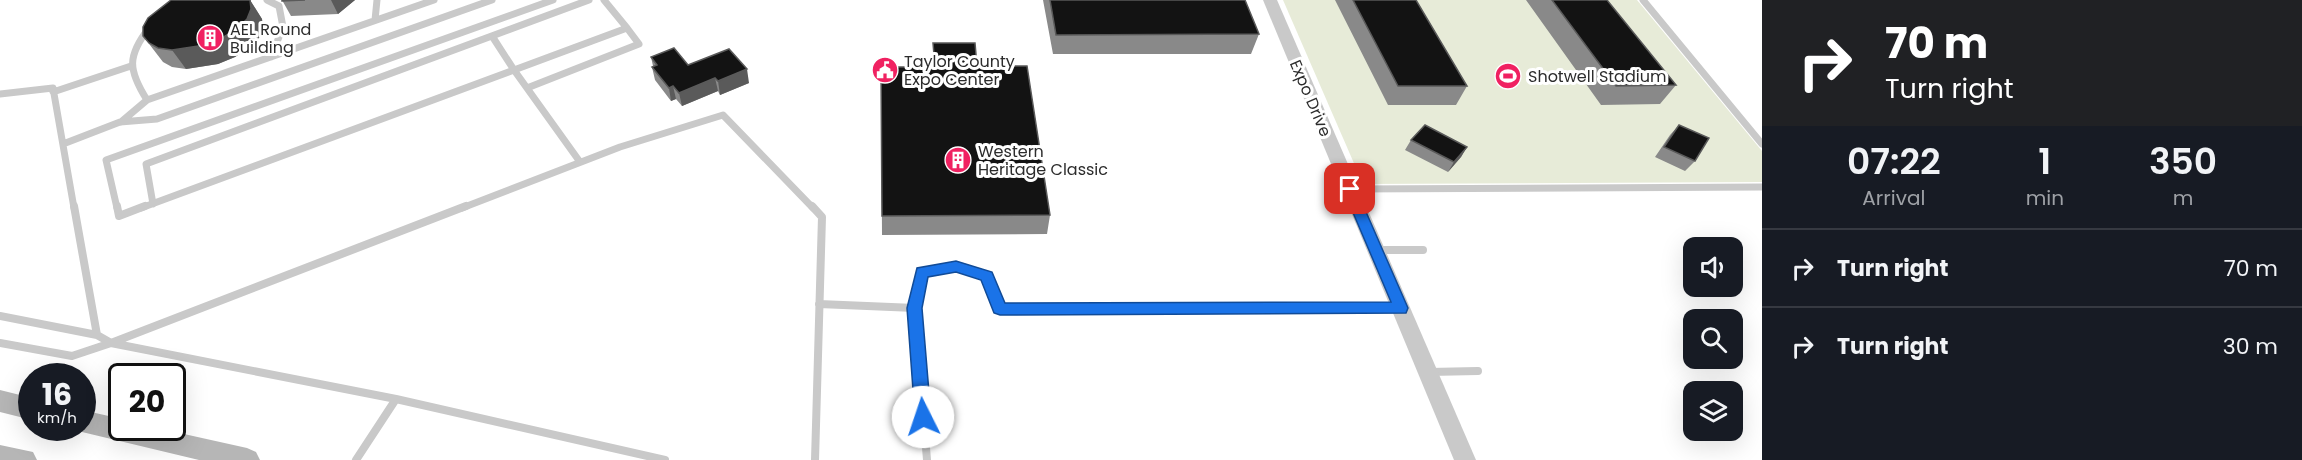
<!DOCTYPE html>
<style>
body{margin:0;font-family:Poppins,sans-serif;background:#242831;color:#f1f3f6;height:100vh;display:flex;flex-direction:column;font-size:22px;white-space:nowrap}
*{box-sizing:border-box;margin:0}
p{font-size:20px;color:#9ea1a6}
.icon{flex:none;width:33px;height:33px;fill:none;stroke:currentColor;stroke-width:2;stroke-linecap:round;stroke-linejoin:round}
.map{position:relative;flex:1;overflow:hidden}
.panel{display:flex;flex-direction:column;background:#171b24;width:540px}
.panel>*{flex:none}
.top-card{background:#202124;color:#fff;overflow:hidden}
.controls{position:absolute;left:1683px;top:237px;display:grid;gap:12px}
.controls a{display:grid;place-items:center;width:60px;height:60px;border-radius:12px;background:#171b24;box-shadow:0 6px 24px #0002;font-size:30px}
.speed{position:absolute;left:18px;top:363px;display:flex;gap:12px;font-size:30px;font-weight:700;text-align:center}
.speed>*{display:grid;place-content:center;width:78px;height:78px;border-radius:50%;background:#171b24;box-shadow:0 6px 24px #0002;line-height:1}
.speed small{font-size:15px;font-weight:400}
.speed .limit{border:3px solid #111;border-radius:9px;background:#fff;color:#111}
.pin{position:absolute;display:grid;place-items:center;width:51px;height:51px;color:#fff;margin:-26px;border-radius:12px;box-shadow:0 3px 9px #0006}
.me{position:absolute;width:66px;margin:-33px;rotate:356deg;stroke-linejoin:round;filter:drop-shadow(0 0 4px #0008)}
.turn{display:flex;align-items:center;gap:21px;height:126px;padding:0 24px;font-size:27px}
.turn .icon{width:78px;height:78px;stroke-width:2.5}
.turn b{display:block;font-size:42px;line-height:51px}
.eta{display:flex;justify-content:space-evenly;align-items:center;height:102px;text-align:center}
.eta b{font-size:36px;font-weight:600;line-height:42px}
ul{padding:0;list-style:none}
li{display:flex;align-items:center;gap:18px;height:78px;padding:0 24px;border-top:2px solid #363941}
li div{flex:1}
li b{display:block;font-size:22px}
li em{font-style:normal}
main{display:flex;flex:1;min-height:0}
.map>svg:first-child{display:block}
.green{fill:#e7ebd8}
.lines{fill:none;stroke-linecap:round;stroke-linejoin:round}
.service-far1{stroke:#c9c9c9;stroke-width:7}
.service{stroke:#c9c9c9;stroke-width:8}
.tertiary{fill:#c9c9c9;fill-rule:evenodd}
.secondary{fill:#b6b6b6;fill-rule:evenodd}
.wall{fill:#898989}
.shaded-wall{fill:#5a5a5a}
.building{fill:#131313;stroke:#5a5a5a;stroke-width:1.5}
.route{fill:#1a73e8;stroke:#114b97;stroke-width:1.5}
.labels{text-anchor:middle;stroke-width:6;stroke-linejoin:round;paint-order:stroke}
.poi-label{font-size:16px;fill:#2c2c2c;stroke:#fff;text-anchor:start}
.street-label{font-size:16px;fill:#2c2c2c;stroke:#fff}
</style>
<main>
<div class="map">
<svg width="1762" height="460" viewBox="0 0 1762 460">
<rect width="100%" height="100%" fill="#fff"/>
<path class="green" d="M1283,0H1637L1762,151V182L1363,184Z"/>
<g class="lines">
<path class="service-far1" d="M267,0L279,6L283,27L271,57
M1643,0L1762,144
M375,20L377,0
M527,88L639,44L627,28
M53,92L131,66
M0,94L53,88L74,208
M147,100C128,70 127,56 149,28
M121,122L147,100L434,0
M63,144L120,122L157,119L492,0
M580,162L514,70L627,28L604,0
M1350,189L1762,187
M153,204L146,164L589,0
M117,208L106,160L553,0
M141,208L514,70L492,36
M462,208L620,147L723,115L813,208"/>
<path class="service" d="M74,206L97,335L111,343
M117,206L119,216L145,206
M812,206L822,217L815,460
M1376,250H1423
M819,304L915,308L922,272L956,266L987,276L1000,309L1399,308
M915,308L927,460
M0,316L97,335
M0,343L72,356L111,343
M1429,372L1478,371
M396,399L111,343L466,206
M356,460L396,399L665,460"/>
<path class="tertiary" d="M1263,0H1277L1476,460H1454Z"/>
<path class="secondary" d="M0,390L32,398V420L0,412Z
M82,410L122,419V428H157L247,448L256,452L260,460H199L82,432L73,428H82Z
M0,445L33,452L37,460H0Z"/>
</g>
<path class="wall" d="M250,0L262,19L263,28L259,38L249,48L235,57L218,64L186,69L172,67L163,62L143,36Z
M282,0H355L338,14L291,16Z
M1043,0H1245L1259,34L1251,54H1053Z
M1335,0H1416L1467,86L1456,105H1388Z
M1526,0H1607L1676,85L1660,104L1601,105Z
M933,43L977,66L1050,215L1047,234L882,235L881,67H933Z
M651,57L688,65L749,83L720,95L718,91L682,106L676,99L671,101L655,80L652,67L653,66Z
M1679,125L1695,161L1685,171L1655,157L1670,135Z
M1411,140L1467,147L1461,157L1448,172L1405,150Z"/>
<path class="shaded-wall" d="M250,0L262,19L263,28L259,38L249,48L235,57L218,64L186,69L172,50Z
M331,0H355L338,14Z
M747,69L749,83L720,95L718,81Z
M715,78L718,91L682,106L679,93Z
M673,86L676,99L671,101L669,88Z
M1467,147L1461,157L1448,172L1454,162Z"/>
<path class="building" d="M171,0H250L251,9L247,19L237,29L222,38L205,45L172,50L158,48L149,43L143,36V27L148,18Z
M282,0H305L282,1Z
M1050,0H1245L1259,34L1056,35Z
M1353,0H1416L1467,86H1398Z
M1552,0H1607L1676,85L1616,86Z
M933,43H975L977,66H1027L1050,215L882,216L881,67H935Z
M674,48L688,65L729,49L747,69L718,81L715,78L679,93L673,86L669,88L652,67L657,65L651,57Z
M1425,125L1467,147L1454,162L1411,140Z
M1679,125L1709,138L1695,161L1664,147Z"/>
<path class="route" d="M1350,184L1356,189L1408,308L1406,313L1000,315L994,313L981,280L956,272L928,277L922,308L931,417L929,422L923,424L918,422L915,417L907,308L917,268L956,261L992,272L1005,303L1391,302L1343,189Z"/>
<defs>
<symbol id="building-disc" viewBox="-11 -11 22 22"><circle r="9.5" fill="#f02161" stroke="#fff"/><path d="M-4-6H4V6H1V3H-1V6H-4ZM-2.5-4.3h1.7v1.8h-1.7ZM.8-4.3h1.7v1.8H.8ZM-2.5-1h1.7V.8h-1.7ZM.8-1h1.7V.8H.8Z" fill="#fff"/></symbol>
<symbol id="civic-disc" viewBox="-11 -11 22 22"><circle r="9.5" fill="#f02161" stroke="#fff"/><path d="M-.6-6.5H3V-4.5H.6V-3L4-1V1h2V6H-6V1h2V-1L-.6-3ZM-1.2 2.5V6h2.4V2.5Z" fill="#fff"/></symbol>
<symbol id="stadium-disc" viewBox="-11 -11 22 22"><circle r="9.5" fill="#f02161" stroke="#fff"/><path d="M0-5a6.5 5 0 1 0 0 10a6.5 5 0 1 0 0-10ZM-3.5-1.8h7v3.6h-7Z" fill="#fff"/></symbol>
</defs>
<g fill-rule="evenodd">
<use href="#building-disc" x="195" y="23" width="30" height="30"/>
<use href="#civic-disc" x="870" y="55" width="30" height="30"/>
<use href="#stadium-disc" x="1493" y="61" width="30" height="30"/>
<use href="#building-disc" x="943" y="145" width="30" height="30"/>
</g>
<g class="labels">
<g class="poi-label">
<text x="230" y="35">AEL Round<tspan x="230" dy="18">Building</tspan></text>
<text x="904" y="67">Taylor County<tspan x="904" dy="18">Expo Center</tspan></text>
<text x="1528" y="82">Shotwell Stadium</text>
<text x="978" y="157">Western<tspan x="978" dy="18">Heritage Classic</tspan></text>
</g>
<g class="street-label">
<text transform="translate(1311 98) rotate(67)" y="6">Expo Drive</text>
</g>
</g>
</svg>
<div class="controls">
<a><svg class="icon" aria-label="sound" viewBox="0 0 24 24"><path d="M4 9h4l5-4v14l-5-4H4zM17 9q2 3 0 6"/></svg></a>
<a><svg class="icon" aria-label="search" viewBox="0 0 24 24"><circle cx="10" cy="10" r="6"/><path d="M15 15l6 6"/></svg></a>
<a><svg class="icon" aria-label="layers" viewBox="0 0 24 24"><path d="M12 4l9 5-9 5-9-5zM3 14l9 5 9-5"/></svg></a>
</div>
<div class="speed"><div>16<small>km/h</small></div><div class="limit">20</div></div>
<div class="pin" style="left:1350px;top:189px;background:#d93025"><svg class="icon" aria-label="arrive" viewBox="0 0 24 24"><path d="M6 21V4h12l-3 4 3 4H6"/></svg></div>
<svg class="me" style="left:923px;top:417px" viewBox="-20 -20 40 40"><circle r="19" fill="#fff"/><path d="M0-13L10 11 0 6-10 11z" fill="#1a73e8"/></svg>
</div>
<section class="panel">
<div class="top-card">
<div class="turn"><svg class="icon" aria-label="right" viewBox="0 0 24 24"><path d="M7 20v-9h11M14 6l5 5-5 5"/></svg><div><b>70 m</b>Turn right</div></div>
</div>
<div class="eta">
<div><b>07:22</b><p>Arrival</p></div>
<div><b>1</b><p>min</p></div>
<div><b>350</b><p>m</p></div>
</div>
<ul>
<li><svg class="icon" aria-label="right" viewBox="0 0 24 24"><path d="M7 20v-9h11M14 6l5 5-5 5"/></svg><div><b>Turn right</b></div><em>70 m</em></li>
<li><svg class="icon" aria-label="right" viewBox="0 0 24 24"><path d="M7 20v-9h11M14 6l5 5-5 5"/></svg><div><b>Turn right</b></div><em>30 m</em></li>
</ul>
</section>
</main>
